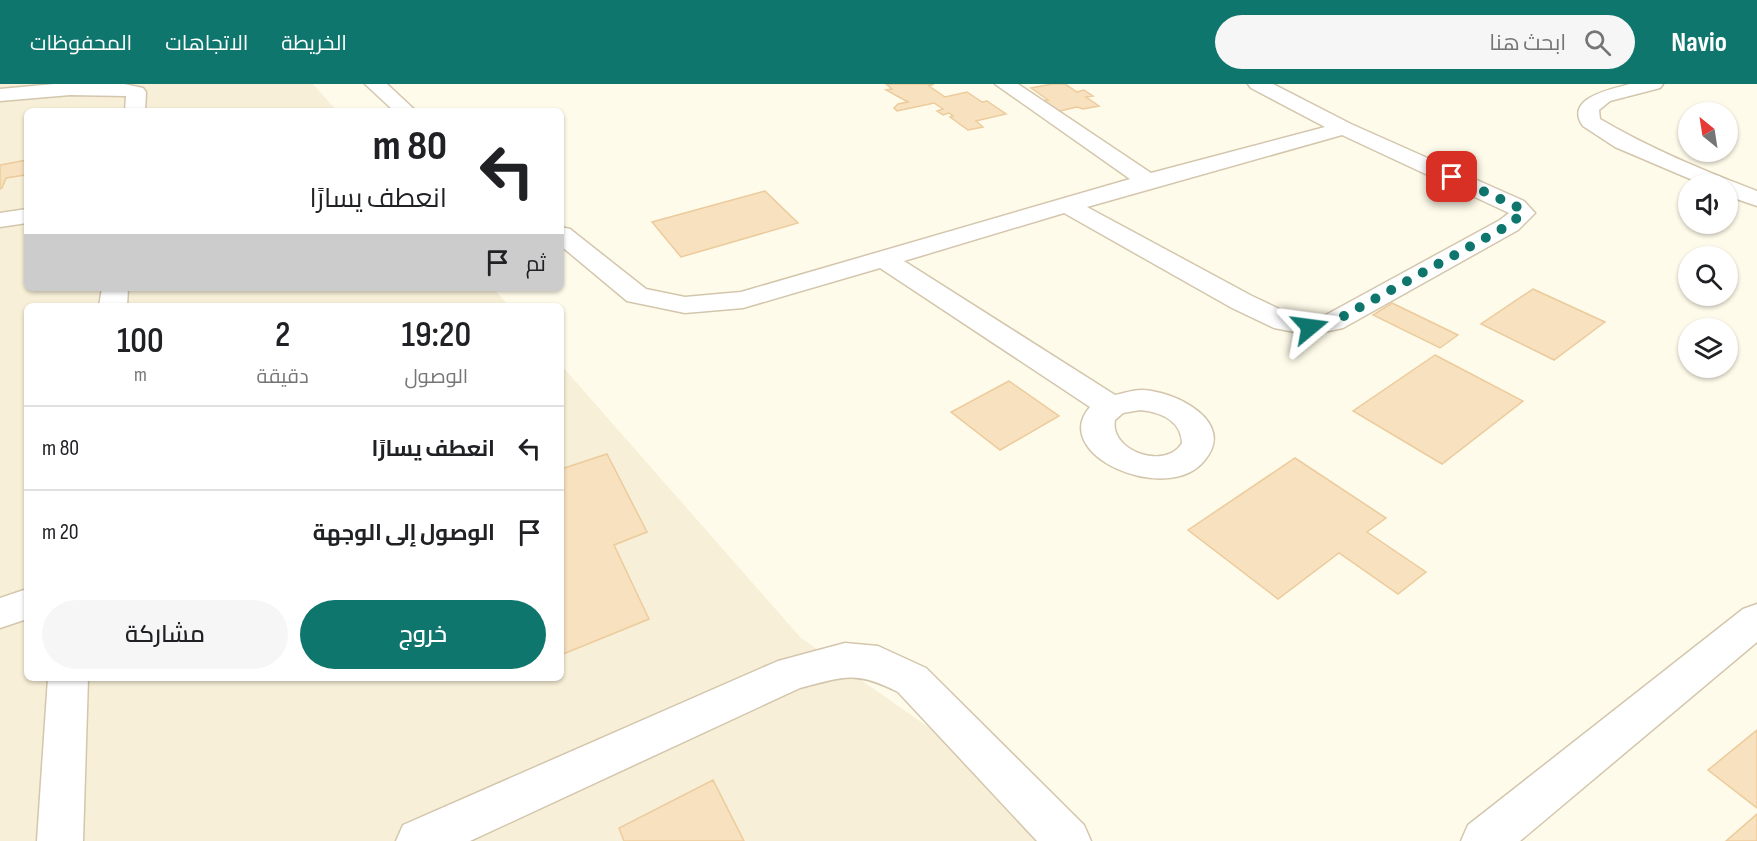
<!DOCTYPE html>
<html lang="ar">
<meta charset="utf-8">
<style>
body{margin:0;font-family:"Sofia Sans Condensed",Cairo,sans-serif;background:#f6f6f6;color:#202124;direction:rtl;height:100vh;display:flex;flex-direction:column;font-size:22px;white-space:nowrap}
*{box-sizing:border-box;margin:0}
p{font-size:20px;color:#757577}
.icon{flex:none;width:33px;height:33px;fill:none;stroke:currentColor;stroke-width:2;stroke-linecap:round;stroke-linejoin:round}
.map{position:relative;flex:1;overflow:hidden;direction:ltr}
.sheet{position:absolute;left:24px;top:219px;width:540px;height:378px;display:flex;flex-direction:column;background:#fff;border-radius:9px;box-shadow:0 2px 4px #0004;direction:rtl}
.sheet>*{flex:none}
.top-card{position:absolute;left:24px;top:24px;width:540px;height:183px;border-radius:9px;box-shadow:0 2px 4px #0004;direction:rtl;background:#fff;color:#202124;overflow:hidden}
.needle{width:39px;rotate:330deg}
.fabs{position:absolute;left:1678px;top:18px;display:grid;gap:12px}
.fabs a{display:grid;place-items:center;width:60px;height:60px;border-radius:50%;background:#fff;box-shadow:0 2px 4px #0004;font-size:30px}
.pin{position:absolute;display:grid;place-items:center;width:51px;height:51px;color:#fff;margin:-26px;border-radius:12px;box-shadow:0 3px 9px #0006}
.me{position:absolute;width:66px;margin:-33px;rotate:74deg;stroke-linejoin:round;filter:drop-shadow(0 0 4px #0008)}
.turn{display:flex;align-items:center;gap:21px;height:126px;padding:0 18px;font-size:27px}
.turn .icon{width:78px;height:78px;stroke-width:2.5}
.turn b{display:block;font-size:42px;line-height:51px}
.then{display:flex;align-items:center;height:57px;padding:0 18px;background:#0003;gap:12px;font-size:22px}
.eta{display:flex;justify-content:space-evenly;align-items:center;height:102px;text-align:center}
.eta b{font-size:36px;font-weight:600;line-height:42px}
.cta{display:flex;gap:12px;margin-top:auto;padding:12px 18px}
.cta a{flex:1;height:69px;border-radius:36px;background:#0f766e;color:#fff;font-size:24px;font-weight:600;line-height:69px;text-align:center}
.cta a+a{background:#f6f6f6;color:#202124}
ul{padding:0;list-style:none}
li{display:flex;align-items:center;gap:18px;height:84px;padding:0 18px;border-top:2px solid #e0e0e0}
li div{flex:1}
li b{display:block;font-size:22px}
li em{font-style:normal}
header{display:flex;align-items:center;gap:36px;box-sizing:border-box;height:84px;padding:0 30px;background:#0f766e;color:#fff}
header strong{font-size:28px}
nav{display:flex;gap:33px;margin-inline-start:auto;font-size:21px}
.search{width:420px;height:54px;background:#f6f6f6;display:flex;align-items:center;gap:15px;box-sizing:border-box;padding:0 21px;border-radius:33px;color:#757577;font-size:22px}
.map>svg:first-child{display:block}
.residential{fill:#f7efd7}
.building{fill:#f8e1be;stroke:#eccb9c;stroke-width:1.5}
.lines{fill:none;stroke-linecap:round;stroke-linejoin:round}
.minor-casing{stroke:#d4c6ad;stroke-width:3}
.minor{fill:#fff;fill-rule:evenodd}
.route{stroke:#0f766e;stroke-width:10;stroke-dasharray:0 18}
</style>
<header>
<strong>Navio</strong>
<div class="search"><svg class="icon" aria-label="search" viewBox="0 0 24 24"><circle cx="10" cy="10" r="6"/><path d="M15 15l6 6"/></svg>ابحث هنا</div>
<nav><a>الخريطة</a><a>الاتجاهات</a><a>المحفوظات</a></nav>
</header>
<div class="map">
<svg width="1757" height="757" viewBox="0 0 1757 757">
<rect width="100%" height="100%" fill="#fffbea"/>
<path class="residential" d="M0,0H313L337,27H27V204H493L509,222H27V594H561V281L801,554L1091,757H0Z"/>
<path class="building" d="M886,0H934L929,2L945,13L967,8L982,18L987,17L1006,30L976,37L983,43L968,46L950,33L953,32L949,29L943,31L937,27L943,25L934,19L897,27L894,24L898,20L908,18L886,6L892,5Z
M1052,0H1065L1077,8L1084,6L1093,12L1086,13L1099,22L1083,25L1077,23L1056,28L1041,17L1048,16L1031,4Z
M27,76L25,91L6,94L2,104L0,105V81Z
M765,107L798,139L681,173L652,138Z
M1533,205L1605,238L1554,276L1481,240Z
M1392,219L1458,251L1440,264L1373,231Z
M1435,271L1523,317L1442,380L1353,327Z
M1009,297L1059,332L1000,366L951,328Z
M607,370L647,448L614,461L649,535L561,571V385Z
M1295,374L1386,434L1367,448L1426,488L1398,510L1339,469L1278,515L1188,446Z
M1757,646V724L1708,686Z
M713,696L744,757H624L619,744Z
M1757,730V757H1726Z"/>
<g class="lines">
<defs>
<path id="minor" d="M54,0H124L143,4L146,8L145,27H125L126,12L70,11L0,17V5Z
M365,0H387L416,27H394Z
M995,0H1018L1151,89L1325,43L1251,4L1248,0H1273L1351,40L1524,117L1535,129L1518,146L1343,244L1310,251L1274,244L1232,224L1064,129L904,177L1115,311C1124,309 1133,306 1142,306C1175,307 1238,338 1204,377C1167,422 1048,371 1090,323L880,184L743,224L685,229L627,217L561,162V143L570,145L646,205L685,213L741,208L1130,95ZM1342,51L1509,129L1500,136L1324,232L1310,235L1292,231L1252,212L1087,123ZM1140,326C1160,328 1181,336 1182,359C1166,387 1109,367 1115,336L1123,329Z
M1630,0H1663L1660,4L1610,17L1599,26L1600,35C1649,64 1704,87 1757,107V122L1728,112V100H1702L1615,63L1583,42C1563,14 1612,5 1630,0Z
M27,125V139L0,143V129Z
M102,204H128L127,222H99Z
M27,505V535L0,544V514Z
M1757,520V558L1520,757H1461L1468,741L1743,525Z
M845,559L878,562L926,584L1084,741L1091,757H1037L898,608C855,586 844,593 800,604L470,757H396L403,741L778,577Z
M48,594H88L83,757H37Z"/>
</defs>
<use href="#minor" class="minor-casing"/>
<use href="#minor" class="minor"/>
</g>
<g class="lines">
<path class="route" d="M1310,243L1333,238L1509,141L1523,129L1516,122L1452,93"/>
</g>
</svg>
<div class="fabs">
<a><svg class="needle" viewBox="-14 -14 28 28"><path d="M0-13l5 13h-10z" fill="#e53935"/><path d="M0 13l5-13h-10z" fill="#757577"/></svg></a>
<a><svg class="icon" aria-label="sound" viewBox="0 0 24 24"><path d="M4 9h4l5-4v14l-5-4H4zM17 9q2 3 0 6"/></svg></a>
<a><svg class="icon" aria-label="search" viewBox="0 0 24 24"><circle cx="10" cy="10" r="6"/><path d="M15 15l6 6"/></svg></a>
<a><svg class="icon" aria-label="layers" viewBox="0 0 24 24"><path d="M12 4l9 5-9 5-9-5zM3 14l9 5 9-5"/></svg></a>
</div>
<div class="pin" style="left:1452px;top:93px;background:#d93025"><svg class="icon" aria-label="arrive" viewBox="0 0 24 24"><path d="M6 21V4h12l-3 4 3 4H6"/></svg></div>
<svg class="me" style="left:1310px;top:243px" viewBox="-20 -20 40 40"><path d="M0-17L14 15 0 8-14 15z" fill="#0f766e" stroke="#fff" stroke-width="4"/></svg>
<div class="top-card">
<div class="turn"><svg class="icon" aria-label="left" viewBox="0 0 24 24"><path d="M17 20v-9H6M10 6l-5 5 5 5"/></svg><div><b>80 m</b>انعطف يسارًا</div></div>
<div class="then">ثم<svg class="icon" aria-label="arrive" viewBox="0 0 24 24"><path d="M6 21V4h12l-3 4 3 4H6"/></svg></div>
</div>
<section class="sheet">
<div class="eta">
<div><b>19:20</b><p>الوصول</p></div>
<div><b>2</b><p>دقيقة</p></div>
<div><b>100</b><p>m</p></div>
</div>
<ul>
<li><svg class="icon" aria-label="left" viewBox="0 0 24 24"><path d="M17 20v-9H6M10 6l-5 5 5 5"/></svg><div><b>انعطف يسارًا</b></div><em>80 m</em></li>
<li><svg class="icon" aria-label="arrive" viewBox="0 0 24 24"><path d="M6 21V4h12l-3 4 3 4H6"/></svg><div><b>الوصول إلى الوجهة</b></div><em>20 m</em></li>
</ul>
<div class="cta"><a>خروج</a><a>مشاركة</a></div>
</section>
</div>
